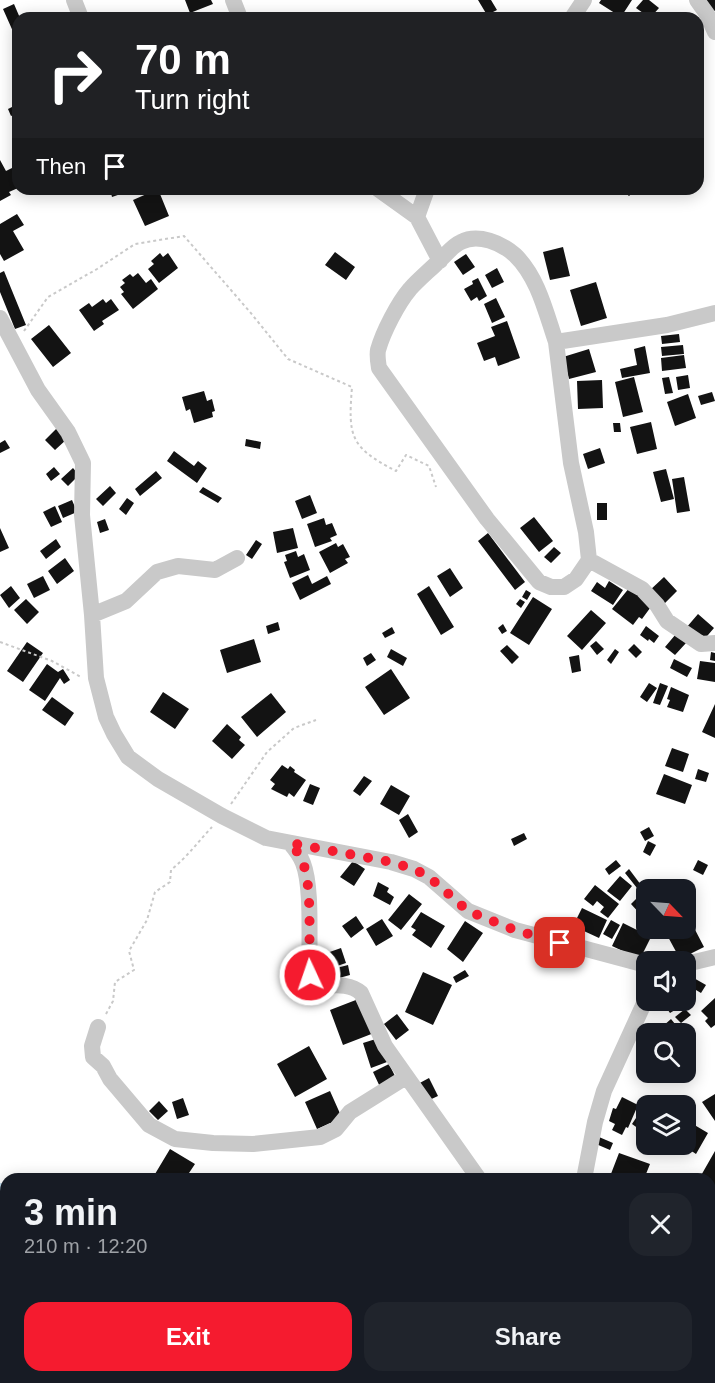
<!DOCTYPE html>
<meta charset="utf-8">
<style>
body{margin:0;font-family:Helvetica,sans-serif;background:#20242c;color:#f1f3f6;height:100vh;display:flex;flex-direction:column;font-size:22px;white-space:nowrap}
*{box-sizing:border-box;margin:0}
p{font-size:20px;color:#9ea1a6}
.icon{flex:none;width:33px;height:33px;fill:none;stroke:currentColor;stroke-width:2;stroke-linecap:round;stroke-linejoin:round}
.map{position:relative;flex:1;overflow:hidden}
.sheet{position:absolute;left:0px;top:1173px;width:716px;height:210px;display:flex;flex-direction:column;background:#171b24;border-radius:18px 18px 0 0;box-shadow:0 3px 15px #0003}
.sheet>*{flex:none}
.guide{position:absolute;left:12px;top:12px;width:692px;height:183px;border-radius:18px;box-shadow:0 3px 15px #0003;background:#202124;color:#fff;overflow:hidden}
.needle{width:39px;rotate:115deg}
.controls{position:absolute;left:636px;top:879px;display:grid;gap:12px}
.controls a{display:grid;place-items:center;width:60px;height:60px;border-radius:12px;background:#171b24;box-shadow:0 3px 15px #0003;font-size:30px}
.pin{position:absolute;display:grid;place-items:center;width:51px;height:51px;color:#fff;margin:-26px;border-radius:12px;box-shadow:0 3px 9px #0006}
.me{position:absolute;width:66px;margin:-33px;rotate:357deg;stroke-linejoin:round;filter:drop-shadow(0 0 4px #0008)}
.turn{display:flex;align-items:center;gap:21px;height:126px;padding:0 24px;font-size:27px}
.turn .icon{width:78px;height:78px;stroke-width:2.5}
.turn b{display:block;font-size:42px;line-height:51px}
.then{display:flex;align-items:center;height:57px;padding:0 24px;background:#0003;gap:12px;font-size:22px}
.round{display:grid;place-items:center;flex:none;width:63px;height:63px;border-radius:18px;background:#20242c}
.summary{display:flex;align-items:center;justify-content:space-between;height:102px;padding:0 24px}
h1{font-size:36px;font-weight:700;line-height:45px}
.primary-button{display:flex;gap:12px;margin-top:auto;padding:12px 24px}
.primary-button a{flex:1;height:69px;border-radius:18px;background:#f51b2f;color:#fff;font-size:24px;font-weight:700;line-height:69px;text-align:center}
.primary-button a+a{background:#20242c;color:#f1f3f6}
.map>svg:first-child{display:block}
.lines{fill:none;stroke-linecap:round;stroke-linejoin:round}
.river{stroke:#c1dded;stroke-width:26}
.building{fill:#131313}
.path{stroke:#c9c9c9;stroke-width:2;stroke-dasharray:3 3;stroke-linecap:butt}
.minor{stroke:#c9c9c9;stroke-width:16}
.route{stroke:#f51b2f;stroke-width:10;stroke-dasharray:0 18}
</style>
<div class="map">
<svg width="715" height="1383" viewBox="0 0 715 1383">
<rect width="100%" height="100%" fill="#fff"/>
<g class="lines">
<path class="river" d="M0,1196L6,1197
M176,1377L178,1383"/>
</g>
<path class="building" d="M185,0H211L213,4L190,13Z
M478,0H491L497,10L487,15Z
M601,0H632L621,17L599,3Z
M643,0H649L659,8L650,18L636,8Z
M707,0H715V11L704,6Z
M14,4L20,18H18V35L15,36L3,9Z
M43,12L45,18H25V17Z
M16,105L18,113L11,116L8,109Z
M0,160L6,171L14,167L18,175V188L9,192L11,195L0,201Z
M32,189H55L46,193L44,190L34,195Z
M110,189H135L112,197Z
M158,189L169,216L145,226L133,200Z
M621,189H636L629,196Z
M17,214L24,225L13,231L24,250L4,261L0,254V224Z
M563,247L570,276L550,280L543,252Z
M335,252L355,267L346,280L325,265Z
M160,253L163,257L168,253L178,268L159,283L148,269L154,264L151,261Z
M466,254L475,267L463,275L454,262Z
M497,268L504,282L492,288L485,275Z
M4,271L26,325L15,329L0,292V273Z
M138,273L146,283L151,279L158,289L133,309L121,294L124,292L120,287L125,283L122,280L130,274L133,277Z
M478,278L487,296L479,301L477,297L471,301L464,289L473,284L472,281Z
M596,282L607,318L581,326L570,290Z
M496,298L505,317L492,323L484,304Z
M103,299L106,303L111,299L119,310L102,321L104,324L94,331L79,310L89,303L92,307Z
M507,321L520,358L498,366L495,357L484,361L477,343L495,336L491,327Z
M49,325L71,353L53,367L31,339Z
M679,334L680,342L662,344L661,336Z
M683,345L684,354L662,356L661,347Z
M645,346L650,373L622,378L620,369L637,365L634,349Z
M589,349L596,372L569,379L563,357Z
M684,355L686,368L662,371L661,358Z
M688,375L690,388L678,390L676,377Z
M634,377L643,412L623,417L615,382Z
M669,377L673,393L665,394L662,378Z
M602,380L603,408L578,409L577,381Z
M204,391L207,401L212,399L215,411L212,412L213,417L194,423L190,409L186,411L182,397Z
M712,392L715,401L701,405L698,396Z
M688,394L696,418L675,426L667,402Z
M651,422L657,449L637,454L630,427Z
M613,423H620L621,432H614Z
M57,428L67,439L55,450L45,440Z
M246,439L261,442L260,449L245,446Z
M5,440L10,448L0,453V443Z
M600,448L605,463L588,469L583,454Z
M174,451L194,466L198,461L207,468L197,483L167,461Z
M54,467L60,474L51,481L46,474Z
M73,468L79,475L68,486L61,479Z
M666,469L674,499L661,502L653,472Z
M156,471L162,478L140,496L135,489Z
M684,477L690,511L677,513L672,479Z
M110,486L116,493L103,506L96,499Z
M203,487L222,498L218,503L199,492Z
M310,495L317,513L302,519L295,501Z
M127,498L134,503L126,515L119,509Z
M72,500L77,512L63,518L58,506Z
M597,503H607V520H597Z
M55,506L62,522L51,527L43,512Z
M534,517L553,541L539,552L520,528Z
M324,518L326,525L332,523L337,535L330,538L332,541L315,547L307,524Z
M105,519L109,530L100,533L97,522Z
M0,528L9,548L0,552Z
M293,528L298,548L277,553L273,532Z
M488,533L525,582L515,590L478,541Z
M56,539L61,547L46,559L40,551Z
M256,540L262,544L252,559L246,555Z
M336,543L338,547L343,544L350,557L345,559L348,563L330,573L319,552Z
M554,547L561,553L551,563L544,557Z
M296,551L298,557L304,554L310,570L290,578L284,562L287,561L285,555Z
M65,558L74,571L57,584L48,571Z
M450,568L463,588L450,597L437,576Z
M308,575L312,584L327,576L331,584L300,600L292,583Z
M43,576L50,590L34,598L27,584Z
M664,577L677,591L662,606L648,592Z
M609,581L623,590L613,605L591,591L597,582L605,588Z
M11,586L20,598L9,608L0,595Z
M429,586L454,627L441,635L417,594Z
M630,587L653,604L642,619L639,617L633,625L612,609Z
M526,590L531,593L527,600L522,597Z
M533,597L552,609L529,645L510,633Z
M26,599L39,612L27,624L14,610Z
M520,599L525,602L521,608L516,604Z
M591,610L606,623L582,650L567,636Z
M698,614L714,628L702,642L686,628Z
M278,622L280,630L268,634L266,626Z
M503,624L507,631L502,634L498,628Z
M646,626L659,636L654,643L649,639L648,641L640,635Z
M392,627L395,633L385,638L382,633Z
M676,634L686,643L675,655L665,647Z
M254,639L261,662L227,673L220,650Z
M596,641L604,649L597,655L590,646Z
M27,642L43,653L23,682L7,671Z
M634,644L642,652L636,658L628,650Z
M507,645L519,657L512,664L500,651Z
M391,649L407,658L403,666L387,657Z
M615,649L619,652L611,664L607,660Z
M711,652L715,653V661L710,660Z
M371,653L376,660L367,666L363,658Z
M579,655L581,671L572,673L569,657Z
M674,659L692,668L687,677L670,668Z
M700,661L715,663V682L697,679Z
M47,664L58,672L63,669L70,680L64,684L60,678L45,701L29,690Z
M391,669L410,698L384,715L365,687Z
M649,683L657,688L647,702L640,697Z
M660,683L668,686L660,705L653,703Z
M671,687L689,695L683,712L667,707L670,700L667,699Z
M163,692L189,709L175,729L150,712Z
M271,693L286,712L257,737L241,717Z
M52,697L74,713L65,726L42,710Z
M715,704V738L702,732Z
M227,724L241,737L239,740L245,745L232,759L212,741Z
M672,748L689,754L683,772L665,766Z
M282,765L288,769L290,766L295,770L294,772L306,780L294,797L289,793L287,797L271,789L275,784L270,780Z
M698,769L709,773L706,782L695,779Z
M664,774L692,785L685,804L656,794Z
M364,776L372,781L360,796L353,791Z
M310,784L320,788L313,805L303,801Z
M391,785L410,796L399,815L380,804Z
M408,814L418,832L409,838L399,820Z
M649,827L654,836L645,841L640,832Z
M524,833L527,839L514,846L511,839Z
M648,841L656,845L650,856L643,852Z
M616,860L621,866L609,875L605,869Z
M698,860L708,865L703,875L693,870Z
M353,861L365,869L354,886L340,877Z
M629,869L641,885L637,888L625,873Z
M620,876L632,886L620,901L607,891Z
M378,882L389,888L387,892L394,897L390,905L373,896Z
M595,885L619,904L608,918L600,912L604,907L597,901L593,906L584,899Z
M650,885L655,890H646V912L642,916L631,904Z
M409,894L422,904L401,930L388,920Z
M582,908L607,920L599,938L573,926Z
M421,912L445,926L431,948L412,935L416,930L411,927Z
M356,916L364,928L351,938L342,926Z
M382,919L393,936L376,946L366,929Z
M611,920L620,925L612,939L603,934Z
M465,921L483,933L463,962L447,949Z
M691,922L704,947L680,959L667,935L679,928H686V925Z
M623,923L651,937L640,959L612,946Z
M341,948L346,963L328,969L324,954Z
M348,965L350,975L328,981L325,971Z
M465,970L469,976L456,983L453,977Z
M423,972L452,985L433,1025L405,1012Z
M692,977L706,985L701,993L696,990L691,998L686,995V990Z
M361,998L374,1033L343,1045L330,1010Z
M715,998V1025L711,1028L705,1021L708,1018L701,1011Z
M667,1000H680L683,1005L670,1013L663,1003Z
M685,1009L691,1015L681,1023L675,1017Z
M397,1014L409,1030L396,1040L384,1024Z
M671,1019L683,1034H654Z
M686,1037L695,1048L686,1056Z
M379,1038L387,1062L371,1068L363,1043Z
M309,1046L327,1079L295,1097L277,1064Z
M389,1064L397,1080L381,1089L373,1072Z
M429,1078L438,1096L425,1102L416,1085Z
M330,1091L342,1118L317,1129L305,1102Z
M715,1094V1121L702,1102Z
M622,1097L638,1105L628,1128L626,1127L622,1135L612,1130L615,1124L609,1121L613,1108L616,1109Z
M650,1097L662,1106H646V1134L632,1124Z
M183,1098L189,1115L177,1119L172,1102Z
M159,1101L168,1111L158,1120L149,1111Z
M686,1120L708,1133L696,1154L681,1144H686Z
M599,1137L613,1143L610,1150L596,1144Z
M170,1149L195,1164L185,1179H152Z
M715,1151V1191L710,1188V1179H699Z
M619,1153L650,1164L644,1179H609Z
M710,1332L715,1339V1351L710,1344Z
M344,1377H373L368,1383H351Z"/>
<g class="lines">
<path class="path" d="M24,331L48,297L97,269L135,244L184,236L250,312L288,359L352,387C348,437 350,447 396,471L406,455L429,466L436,487
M0,642L52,661L81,677
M231,804L267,752L294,728L316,720
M106,1014L113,1001L115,982L134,970L129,951L147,920L155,892L170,882L171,870C187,857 198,842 212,827"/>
<path class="minor" d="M74,0L81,18
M233,0L240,18
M697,0L707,14L715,32
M572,18L584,0
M378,189L417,217
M427,189L417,217L440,261
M0,318L38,390L68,432L83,463L82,515L92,615L96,678L106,717L114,734L128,757L158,779L222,816L266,838L391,862L414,869L429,877L468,911L515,930L646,965
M556,342L571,463L586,532L589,560L642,589L657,605L667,621L701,644L715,643
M589,560L576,579L564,587H551L539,582L487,519L379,368C378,362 377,355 378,350C383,332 398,303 410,289C419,279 430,270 440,260C447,254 452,246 461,242C478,233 502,243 515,255C538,277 546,313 556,342L667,325L715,313
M92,615L126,601L157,572L178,566L215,570L237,558
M290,843C296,850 300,855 303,863C313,889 308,945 310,975L313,983L317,986C332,986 349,982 361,993L385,1046L479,1179
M686,964L715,957
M98,1027L92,1046L93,1057L103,1066L110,1079L149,1125L175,1139L213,1143L253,1144L320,1137L336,1129L350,1112L406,1077
M584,1179L595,1122L604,1091L646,999
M710,1305L715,1304
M0,1336L6,1339
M527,1378L583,1380L592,1377
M32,1383L43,1377
M388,1383L396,1377"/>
</g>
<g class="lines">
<path class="route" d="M310,975C308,944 313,889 303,863C300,855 296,850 290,843L391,862L414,869L429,877L468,911L515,930L560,943"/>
</g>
</svg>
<div class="controls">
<a><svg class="needle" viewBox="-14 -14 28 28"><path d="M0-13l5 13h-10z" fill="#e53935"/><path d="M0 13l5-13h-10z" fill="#9ea1a6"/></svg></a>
<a><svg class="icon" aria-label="sound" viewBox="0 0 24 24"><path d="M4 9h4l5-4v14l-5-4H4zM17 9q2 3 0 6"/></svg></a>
<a><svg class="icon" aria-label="search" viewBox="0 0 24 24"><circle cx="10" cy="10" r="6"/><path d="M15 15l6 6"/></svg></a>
<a><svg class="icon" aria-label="layers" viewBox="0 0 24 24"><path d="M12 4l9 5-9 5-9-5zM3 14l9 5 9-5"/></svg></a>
</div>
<div class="pin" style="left:560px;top:943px;background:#d93025"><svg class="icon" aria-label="arrive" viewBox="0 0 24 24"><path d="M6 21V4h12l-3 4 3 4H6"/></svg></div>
<svg class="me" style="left:310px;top:975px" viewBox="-20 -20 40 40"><circle r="17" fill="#f51b2f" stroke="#fff" stroke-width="3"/><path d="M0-11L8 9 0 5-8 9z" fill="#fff"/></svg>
<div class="guide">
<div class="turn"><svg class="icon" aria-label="right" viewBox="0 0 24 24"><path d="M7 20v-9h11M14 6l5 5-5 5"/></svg><div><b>70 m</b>Turn right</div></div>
<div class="then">Then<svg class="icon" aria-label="arrive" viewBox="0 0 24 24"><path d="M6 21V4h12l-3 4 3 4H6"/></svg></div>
</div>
<section class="sheet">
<div class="summary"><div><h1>3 min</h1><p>210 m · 12:20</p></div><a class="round"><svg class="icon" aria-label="close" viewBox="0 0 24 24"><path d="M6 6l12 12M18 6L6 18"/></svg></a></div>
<div class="primary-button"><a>Exit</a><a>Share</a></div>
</section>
</div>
